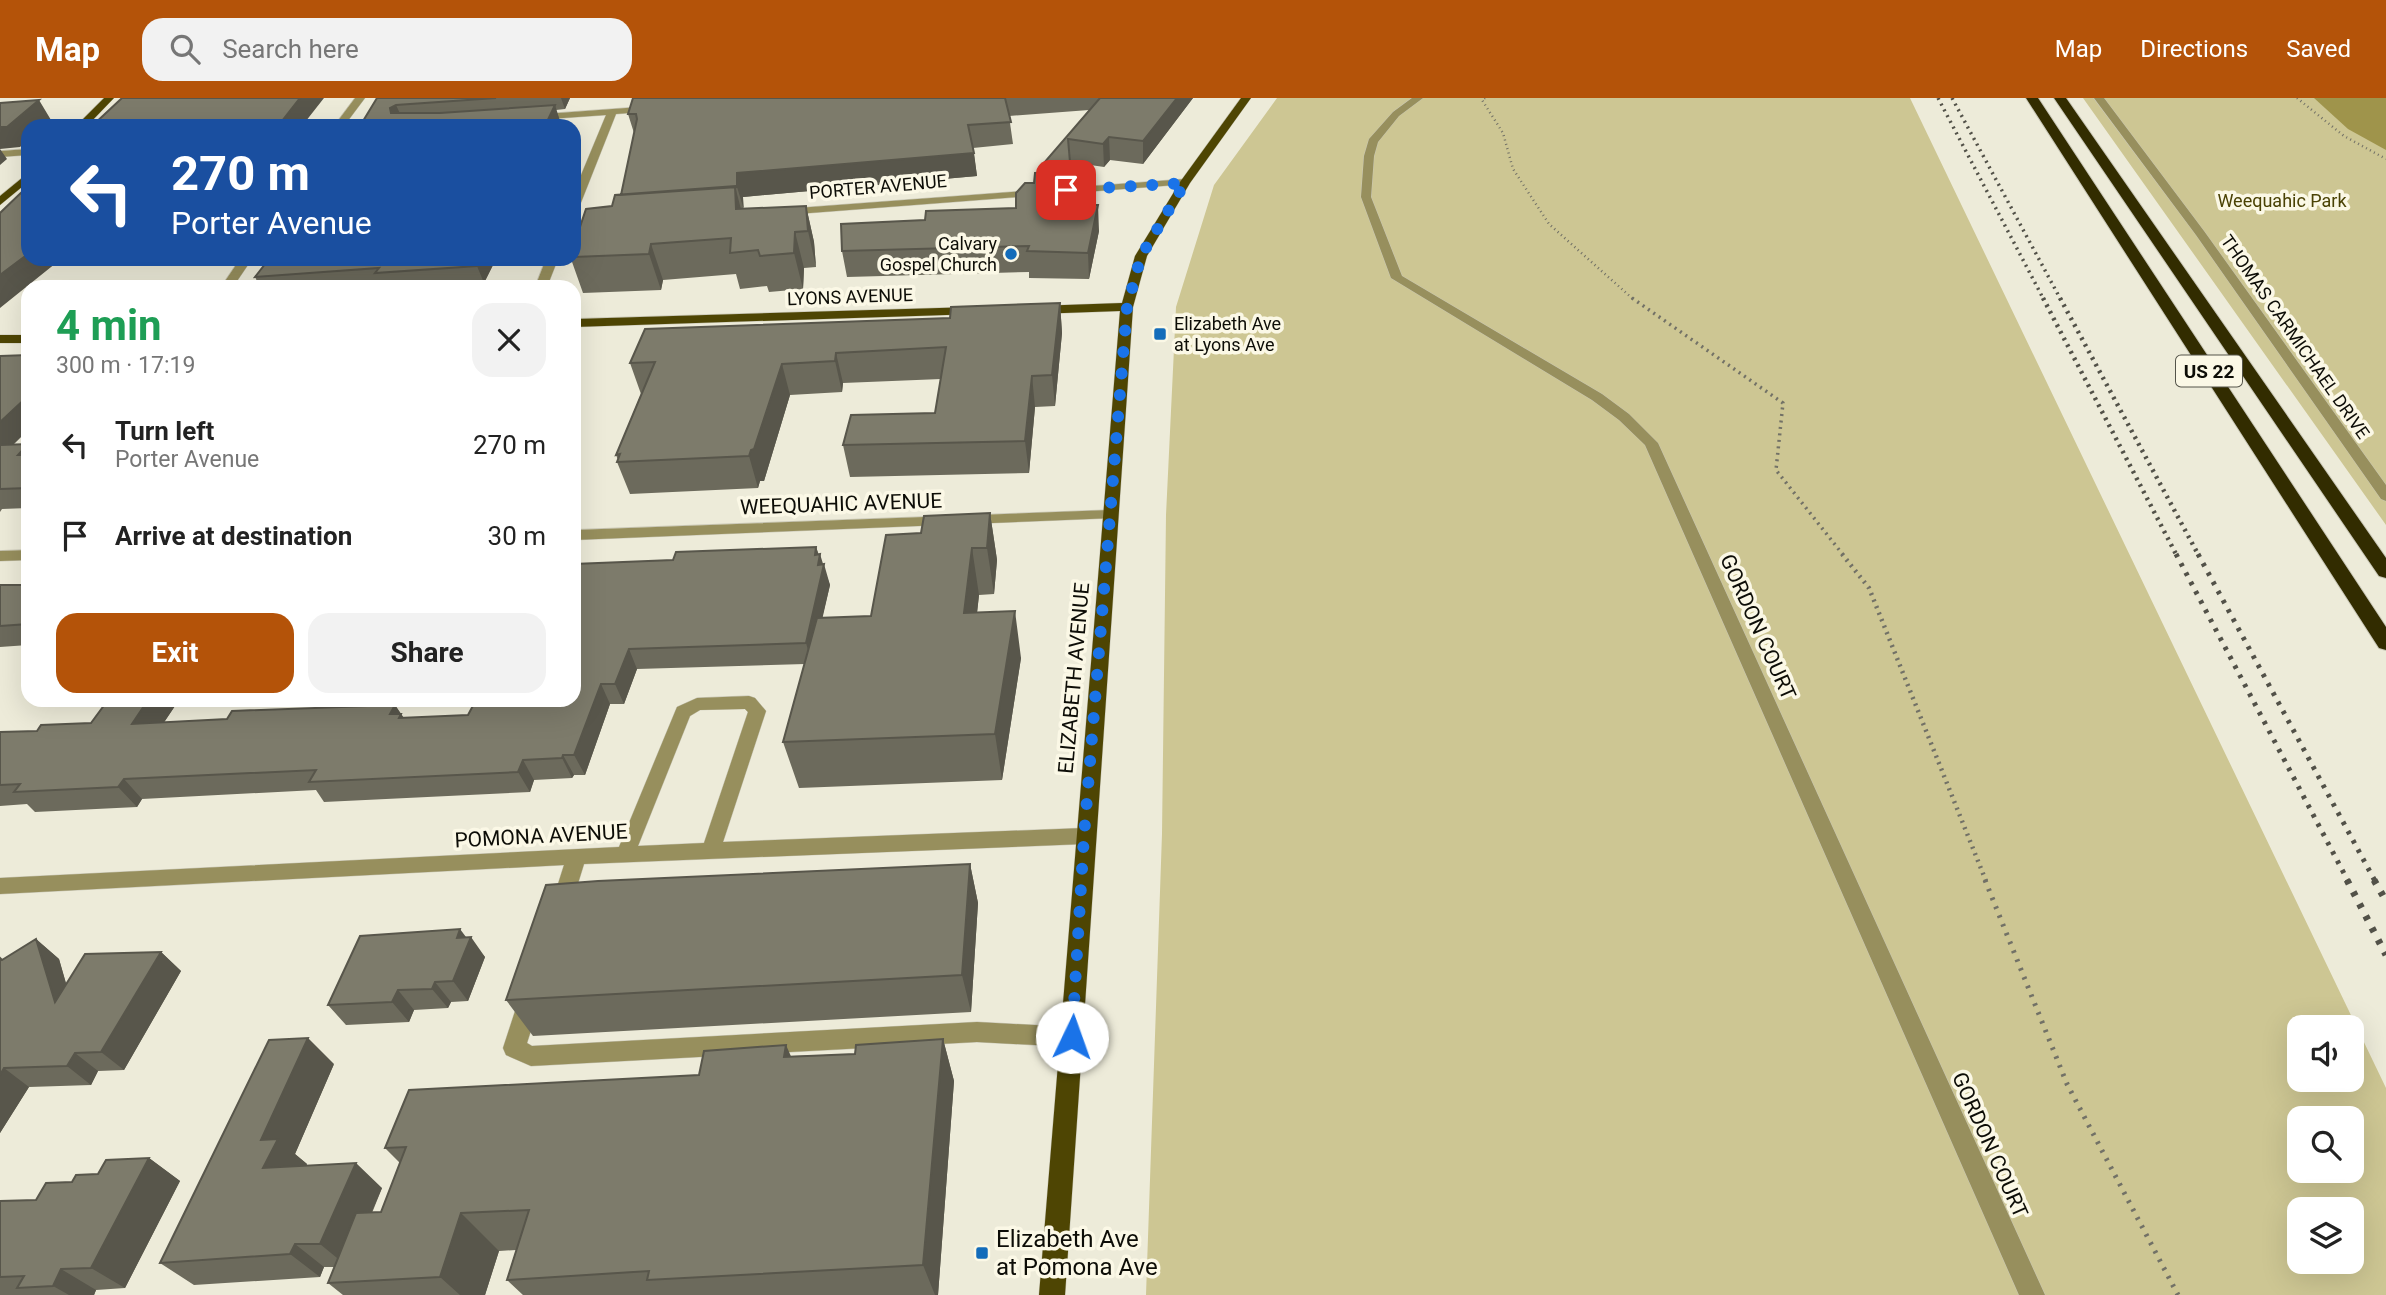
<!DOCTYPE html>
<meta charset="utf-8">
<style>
body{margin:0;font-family:Roboto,sans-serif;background:#f2f2f2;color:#222;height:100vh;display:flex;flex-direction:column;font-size:26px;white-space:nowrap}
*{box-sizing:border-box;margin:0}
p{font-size:23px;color:#767676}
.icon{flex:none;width:38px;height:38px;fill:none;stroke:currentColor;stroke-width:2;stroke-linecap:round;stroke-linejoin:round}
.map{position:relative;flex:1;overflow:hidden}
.details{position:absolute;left:21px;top:182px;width:560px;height:427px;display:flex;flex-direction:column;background:#fff;border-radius:21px;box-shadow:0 7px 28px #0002}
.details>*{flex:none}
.guide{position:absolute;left:21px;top:21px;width:560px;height:147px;border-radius:21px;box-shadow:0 7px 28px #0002;background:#1a4fa0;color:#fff;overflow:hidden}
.controls{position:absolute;left:2287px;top:917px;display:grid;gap:14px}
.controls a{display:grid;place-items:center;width:77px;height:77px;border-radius:14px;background:#fff;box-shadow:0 7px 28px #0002;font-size:35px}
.pin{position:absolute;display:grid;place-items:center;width:60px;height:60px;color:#fff;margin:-30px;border-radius:14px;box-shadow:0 4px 10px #0006}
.me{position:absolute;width:77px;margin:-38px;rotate:3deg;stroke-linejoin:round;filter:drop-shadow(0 0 5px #0008)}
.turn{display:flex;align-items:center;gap:24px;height:147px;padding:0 35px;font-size:32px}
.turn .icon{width:91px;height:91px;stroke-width:2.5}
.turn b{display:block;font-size:49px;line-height:60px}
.round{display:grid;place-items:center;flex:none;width:74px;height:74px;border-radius:21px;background:#f2f2f2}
.headline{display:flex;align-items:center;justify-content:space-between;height:119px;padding:0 35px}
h1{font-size:42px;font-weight:700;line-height:52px;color:#1e9e55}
.cta{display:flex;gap:14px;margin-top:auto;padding:14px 35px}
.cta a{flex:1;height:80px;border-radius:21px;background:#b45309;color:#fff;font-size:28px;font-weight:700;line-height:80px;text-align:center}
.cta a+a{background:#f2f2f2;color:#222}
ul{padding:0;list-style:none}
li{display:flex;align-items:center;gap:21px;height:91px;padding:0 35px}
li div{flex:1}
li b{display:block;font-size:26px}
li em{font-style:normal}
header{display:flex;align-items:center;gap:42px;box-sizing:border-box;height:98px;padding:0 35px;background:#b45309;color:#fff}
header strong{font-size:33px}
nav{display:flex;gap:38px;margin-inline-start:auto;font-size:24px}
.search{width:490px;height:63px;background:#f2f2f2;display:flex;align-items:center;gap:18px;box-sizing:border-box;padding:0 24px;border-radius:21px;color:#767676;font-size:26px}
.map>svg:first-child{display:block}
.green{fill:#cdc693;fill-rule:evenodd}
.water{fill:#9f944b}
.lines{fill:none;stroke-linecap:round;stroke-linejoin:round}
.minor-casing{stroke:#c9c7b7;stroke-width:1}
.major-casing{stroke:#c9c7b7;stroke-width:1}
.highway-casing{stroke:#c9c7b7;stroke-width:2}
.path-far3{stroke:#727166;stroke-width:2.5;stroke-dasharray:1 3.5;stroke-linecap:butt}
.path-far2{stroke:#727166;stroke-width:3.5;stroke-dasharray:2 4.5;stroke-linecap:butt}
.path-far1{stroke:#727166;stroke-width:4.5;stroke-dasharray:2 5;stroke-linecap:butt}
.path{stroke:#727166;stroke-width:5;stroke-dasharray:2.5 7;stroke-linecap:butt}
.minor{fill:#978f5d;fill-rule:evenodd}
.major{fill:#4e4503;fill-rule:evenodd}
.highway{fill:#322c00;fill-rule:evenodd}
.rail-far3{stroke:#525148;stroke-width:3.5;stroke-dasharray:2 4.5;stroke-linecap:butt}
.rail-far2{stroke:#525148;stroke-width:4.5;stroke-dasharray:2.5 5;stroke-linecap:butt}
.rail-far1{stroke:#525148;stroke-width:5;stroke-dasharray:3.5 7;stroke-linecap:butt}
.rail{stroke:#525148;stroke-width:7;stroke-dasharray:4.5 9;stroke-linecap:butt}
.wall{fill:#6c6a5c}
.shaded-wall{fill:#58564b}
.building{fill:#7d7b6b;stroke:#58564b;stroke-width:2}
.route{stroke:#1a73e8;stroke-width:12;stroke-dasharray:0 21.6}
.poi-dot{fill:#136cba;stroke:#fbf8e6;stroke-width:2.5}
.labels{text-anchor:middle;stroke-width:7;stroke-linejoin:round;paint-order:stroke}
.far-street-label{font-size:18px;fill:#0d0d07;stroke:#fbf8e6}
.far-park-label{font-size:18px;fill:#4a4205;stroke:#fbf8e6}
.far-poi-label{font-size:18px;fill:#0d0d07;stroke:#fbf8e6;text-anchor:end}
.shield{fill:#fbf8e6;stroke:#54544a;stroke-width:2}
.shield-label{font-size:19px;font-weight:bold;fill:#0d0d07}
.street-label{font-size:21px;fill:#0d0d07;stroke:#fbf8e6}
.near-poi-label{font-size:24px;fill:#0d0d07;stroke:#fbf8e6;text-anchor:start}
</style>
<header>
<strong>Map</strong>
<div class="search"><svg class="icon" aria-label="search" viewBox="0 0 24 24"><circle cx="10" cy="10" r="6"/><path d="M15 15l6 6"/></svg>Search here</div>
<nav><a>Map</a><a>Directions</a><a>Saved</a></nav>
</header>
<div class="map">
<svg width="2386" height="1197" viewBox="0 0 2386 1197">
<rect width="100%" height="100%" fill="#edebd9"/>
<path class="green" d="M1277,0H1910L2386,990V1197H1146L1162,736L1166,417L1176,209L1214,87ZM2300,929H2352V982H2300ZM2300,1020H2352V1073H2300ZM2300,1111H2352V1164H2300Z
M2083,0H2386V427Z"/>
<path class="water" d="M2314,0H2386V52L2348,31Z"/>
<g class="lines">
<defs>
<path id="minor" d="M355,0H365L344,28H334Z
M1412,0H1423L1399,18L1378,44L1374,58L1371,99L1402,178L1602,296L1629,316L1658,345L2045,1197H2019L1645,347L1619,322L1592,302L1391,180L1361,99L1364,58L1369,41L1393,14Z
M2094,0H2104L2204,133L2386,387V403L2381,401L2196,137Z
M653,8L656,9V13L616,16L580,107L574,110V94L606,17L535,22L530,19L531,17Z
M28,51V57L0,59V53Z
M1185,81L1189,82V86L784,117L778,114L784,111Z
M602,126L608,129L606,131L574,134V128Z
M240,161H252L233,189H221Z
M546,161H558L547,189H535Z
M1109,412L1114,414L1117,417L1114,420L574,442V432Z
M28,452V462L0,463V453Z
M749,598L755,600L766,613L723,744L1084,730L1091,733L1094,738L1091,743L1084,746L584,766L571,808L568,814L561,816L554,814L551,808L564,767L0,796V780L619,749L677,609L697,600ZM745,611L748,614L704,745L638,748L690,618L700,612Z
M530,892L538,894L541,901L527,945L532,948L977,924L1072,929L1080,932L1083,939L1080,946L1072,949L977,944L531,968L506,957L503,950L519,901L522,894Z"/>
<path id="major" d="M104,0H114L87,28H76Z
M1241,0H1251L1190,85L1147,158L1133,209L1065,1197H1039L1120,213L1036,216L1030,212L1036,208L1122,205L1135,158L1180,84Z
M28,75V84L0,107V98Z
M973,209L977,210V216L574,229V221Z
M0,237H28V245H0Z"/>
<path id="highway" d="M2026,0H2038L2386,529V552L2379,550Z
M2054,0H2066L2386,460V480L2379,478Z"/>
</defs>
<use href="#minor" class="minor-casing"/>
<use href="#major" class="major-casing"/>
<use href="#highway" class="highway-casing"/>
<path class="path-far3" d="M1485,0L1482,2L1503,35L1513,71L1549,126L1634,202
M2297,0L2344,38L2386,61"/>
<path class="path-far2" d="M1632,200L1783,305L1776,372L1844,458"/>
<path class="path-far1" d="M1842,456L1869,490L1986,783"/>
<path class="path" d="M1985,782L2067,986L2178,1197"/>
<use href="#minor" class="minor"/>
<use href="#major" class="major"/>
<use href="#highway" class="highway"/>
<path class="rail-far3" d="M1938,0L2044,202
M1952,0L2061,202"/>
<path class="rail-far2" d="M2043,200L2177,458
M2060,200L2199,458"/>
<path class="rail-far1" d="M2176,456L2348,783
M2198,456L2375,783"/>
<path class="rail" d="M2347,782L2386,857
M2374,782L2386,803"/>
</g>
<path class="wall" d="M377,0H570L565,11L556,12L560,23L558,28H360Z
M633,0H1193L1143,66L1110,62L1104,69L1070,64L1074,107L1099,133L1089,181L1029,180V174L847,179L842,153L925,122L1016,110L1034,85L1044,75L1043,66L1089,12L1009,18L1013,46L973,50L977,78L743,99V111L806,108L814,144L816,169L804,170L803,191L769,194L767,188L740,191L736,176L663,182L661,192L583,195L571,161H574V147L612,108L621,97L634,35L628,16Z
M496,161L484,185L432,189H381V188L364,189H260L255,179Z
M1060,205L1062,235L1055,308L1035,309L1029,375L850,379L843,347L935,315L941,281L843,285L842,294L790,297L764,383H760L758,390L630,396L617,364L618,362L616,357L641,296L630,265Z
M0,258L28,332L13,347L28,346V410L2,411L0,414Z
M990,415L997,462L994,496L979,497L977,514L1021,560L1002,682L799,690L783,644L805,566L637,571L624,606H610L585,677H574L572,680L534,682L530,694L324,704L316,692L142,701L137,709L35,714L27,706L0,708V634L37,633L91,625L108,602H179L164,624L227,621L395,607L404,620L468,617L673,462L816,449L830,487L822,520L871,518L921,435Z
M0,487H28V547L0,549Z
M970,766L978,805L971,914L533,938L506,902Z
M466,839L485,859L468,903L451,904L448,910L414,912L409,924L346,927L328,907Z
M36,841L59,861L66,886L161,854L181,873L124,972L98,973L91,987L29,989L0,1035L2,862Z
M943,941L954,983L938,1197H523L507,1182L516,1152L499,1153L485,1197H343L328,1185L335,1169H324L320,1179L194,1187L160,1165L334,966L295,1056L307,1066L306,1068L382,1090L372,1115L381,1114L400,1065L385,1050L699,977L791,958L855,956Z
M149,1060L180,1083L125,1190L96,1192L94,1197H0V1103L36,1102L72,1084Z"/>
<path class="shaded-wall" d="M300,0H324L302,28H278Z
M561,0H570L565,11Z
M1177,0H1193L1143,66V43Z
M39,2L51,22L44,28H28V42L20,49L0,51V29Z
M396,7L403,22L397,28L390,10Z
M555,7L560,23L558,28H545Z
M1109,39L1110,62L1104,69L1103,46Z
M0,51L7,61L0,67Z
M974,55L977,78L743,99L744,112L737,89V75Z
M735,88L744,123L736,111Z
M1098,107L1099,133L1089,181L1088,155Z
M806,108L814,144L816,169L808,133Z
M795,134L804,170L803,191L794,155Z
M651,146L663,182L661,192L649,156Z
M28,156V161H61L0,210V177Z
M480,161H496L484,185L477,168Z
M1060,205L1062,235L1055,308L1052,277Z
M836,255L843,285L842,294L835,263Z
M782,266L790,297L764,383H760L758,390L749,358Z
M1032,278L1035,309L1029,375L1025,343Z
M28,298V332L0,359V324Z
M28,347V369L18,357Z
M990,415L997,462L994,496L987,450Z
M816,449L820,461V456L824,469V466L830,487L812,566L806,545Z
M972,450L979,497L972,562L964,515Z
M1015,513L1021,560L1002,682L995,636Z
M629,551L637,571L624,606L615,586Z
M601,586L610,606L585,677L574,657Z
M148,602H179L149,647L132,626Z
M395,607L414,636L390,616Z
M563,657L574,677L572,680L562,660Z
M523,662L534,682L530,694L518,674Z
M124,681L142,701L137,709L118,689Z
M970,766L978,805L971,914L962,877Z
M460,831L469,843L471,839L485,859L468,903L453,883L457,840Z
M36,841L59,861L77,923L55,904Z
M161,854L181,873L124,972L101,954Z
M435,884L451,904L448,910L432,891Z
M398,892L414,912L409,924L392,904Z
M308,940L334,966L295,1056L307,1066L293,1095L263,1070L261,1042Z
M943,941L954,983L938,1197H935L923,1167Z
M786,947L805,990L784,959Z
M75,955L98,973L91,987L67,968Z
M4,970L29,989L0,1035V977Z
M149,1060L180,1083L125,1190L91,1170Z
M356,1065L382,1090L348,1169L320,1146Z
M461,1115L499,1153L485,1197H460L440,1179Z
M295,1146L324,1169L320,1179L290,1156Z
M61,1171L96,1192L94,1197H69L53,1188Z"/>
<path class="building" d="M122,0H300L278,28H92Z
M377,0H496L396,7L390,10L391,15H440L555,7L545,28H360Z
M633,0H1005L1011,24L968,27L974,55L737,75V89L621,97L637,21L636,16H628Z
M1100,0H1177L1143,43L1109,39L1103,46L1068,41L1070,64L1043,66Z
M39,2L7,29H0V5Z
M1071,73L1074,107H1098L1088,155L1027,153L1029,148L842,153L841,126L925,122L926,113L1016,110V95L1025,85H1034L1035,75Z
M28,88V156L0,177V115Z
M735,88L736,111L806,108L808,133L795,134L794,155L760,158L758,152L730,155L731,140L651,146L649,156L574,159V147L586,111L612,108L615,97Z
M269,161H480L477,168L375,175L379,170L255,179Z
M1060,205L1052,277L1032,278L1025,343L843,347L851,317L935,315L946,249L836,255L835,263L782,266L754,351L751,352L749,358L617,364L620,356L616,357L655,264L630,265L645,231L950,220L951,209Z
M28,257V298L0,324V258Z
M28,346L18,357H28V390L0,391V347Z
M990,415L987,450H972L964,515L1015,513L995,636L783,644L817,520L871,518L886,437L921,435L924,418Z
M816,449L815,457L820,456L818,467L824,466L806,545L629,551L615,586H601L574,657H563L562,660L523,662L518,674L309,684L316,672L124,681L118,689L14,694L20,686L0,687V634L37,633L41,627L91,625L108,602H148L132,626L227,621L232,613L395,607L390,616H401L399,620L468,617L476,602H574V466L673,462L676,454Z
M0,487H28V526L0,528Z
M970,766L962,877L506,902L546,787L598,783Z
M460,831L457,840L471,839L453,883L435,884L432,891L398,892L392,904L328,907L360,838Z
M36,841L55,904L85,856L161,854L101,954L75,955L67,968L4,970L0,977V860L2,862Z
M308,940L261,1042L278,1041L263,1070L356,1065L320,1146H295L290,1156L160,1165L269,942Z
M943,941L923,1167L647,1182L649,1173L507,1182L529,1112L461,1115L440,1179L328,1185L356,1115L381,1114L406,1049L385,1050L409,992L699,977L704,953L786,947L784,959L855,956L856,947Z
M149,1060L91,1170L61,1171L53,1188L17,1190L24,1178L0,1179V1103L36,1102L46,1085L72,1084L76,1077L98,1076L106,1062Z"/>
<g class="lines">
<path class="route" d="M1066,92L1185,85L1141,158L1127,209L1084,738L1072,939"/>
</g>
<g class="poi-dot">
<circle cx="1011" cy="156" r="7"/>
<rect x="1153" y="229" width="14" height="14" rx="3.5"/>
<rect x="975" y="1148" width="14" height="14" rx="3.5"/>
</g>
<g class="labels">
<g class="far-street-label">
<text transform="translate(878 89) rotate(-5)" y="6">PORTER AVENUE</text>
<text transform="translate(850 199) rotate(-2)" y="6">LYONS AVENUE</text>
<text transform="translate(2295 239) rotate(55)" y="6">THOMAS CARMICHAEL DRIVE</text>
</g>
<g class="far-park-label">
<text x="2282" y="109">Weequahic Park</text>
</g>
<g class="far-poi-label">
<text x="997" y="152">Calvary<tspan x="997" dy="21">Gospel Church</tspan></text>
<text x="1174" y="232" text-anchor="start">Elizabeth Ave<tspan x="1174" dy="21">at Lyons Ave</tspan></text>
</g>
<rect class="shield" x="2176" y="257.5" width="66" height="31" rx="5"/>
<g class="shield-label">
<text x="2209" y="280">US 22</text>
</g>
<g class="street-label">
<text transform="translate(841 406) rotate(-2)" y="7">WEEQUAHIC AVENUE</text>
<text transform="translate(1758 529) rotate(66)" y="7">GORDON COURT</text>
<text transform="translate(1074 580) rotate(-85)" y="7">ELIZABETH AVENUE</text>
<text transform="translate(541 738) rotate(-3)" y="7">POMONA AVENUE</text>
<text transform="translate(1990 1047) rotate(66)" y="7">GORDON COURT</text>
</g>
<g class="near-poi-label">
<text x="996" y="1149">Elizabeth Ave<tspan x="996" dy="28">at Pomona Ave</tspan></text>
</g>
</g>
</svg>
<div class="controls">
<a><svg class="icon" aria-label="sound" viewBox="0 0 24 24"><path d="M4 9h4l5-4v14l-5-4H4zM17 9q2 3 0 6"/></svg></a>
<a><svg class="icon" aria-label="search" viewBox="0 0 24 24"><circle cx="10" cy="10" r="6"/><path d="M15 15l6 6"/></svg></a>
<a><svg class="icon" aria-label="layers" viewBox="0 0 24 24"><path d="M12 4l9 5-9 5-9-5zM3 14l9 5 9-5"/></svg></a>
</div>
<div class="pin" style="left:1066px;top:92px;background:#d93025"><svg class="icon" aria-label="arrive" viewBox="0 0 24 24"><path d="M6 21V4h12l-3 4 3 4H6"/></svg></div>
<svg class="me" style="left:1072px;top:939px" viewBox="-20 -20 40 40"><circle r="19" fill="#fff"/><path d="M0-13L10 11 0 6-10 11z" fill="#1a73e8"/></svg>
<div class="guide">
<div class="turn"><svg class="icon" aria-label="left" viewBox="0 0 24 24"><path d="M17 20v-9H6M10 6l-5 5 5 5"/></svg><div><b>270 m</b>Porter Avenue</div></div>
</div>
<section class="details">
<div class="headline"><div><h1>4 min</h1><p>300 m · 17:19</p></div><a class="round"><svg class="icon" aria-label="close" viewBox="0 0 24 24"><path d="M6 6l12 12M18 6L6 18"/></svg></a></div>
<ul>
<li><svg class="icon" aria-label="left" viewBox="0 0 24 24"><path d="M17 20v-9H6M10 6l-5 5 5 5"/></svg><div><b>Turn left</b><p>Porter Avenue</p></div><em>270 m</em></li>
<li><svg class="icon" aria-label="arrive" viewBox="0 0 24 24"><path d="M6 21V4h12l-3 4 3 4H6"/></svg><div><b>Arrive at destination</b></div><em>30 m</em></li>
</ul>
<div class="cta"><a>Exit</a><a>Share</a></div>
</section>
</div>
